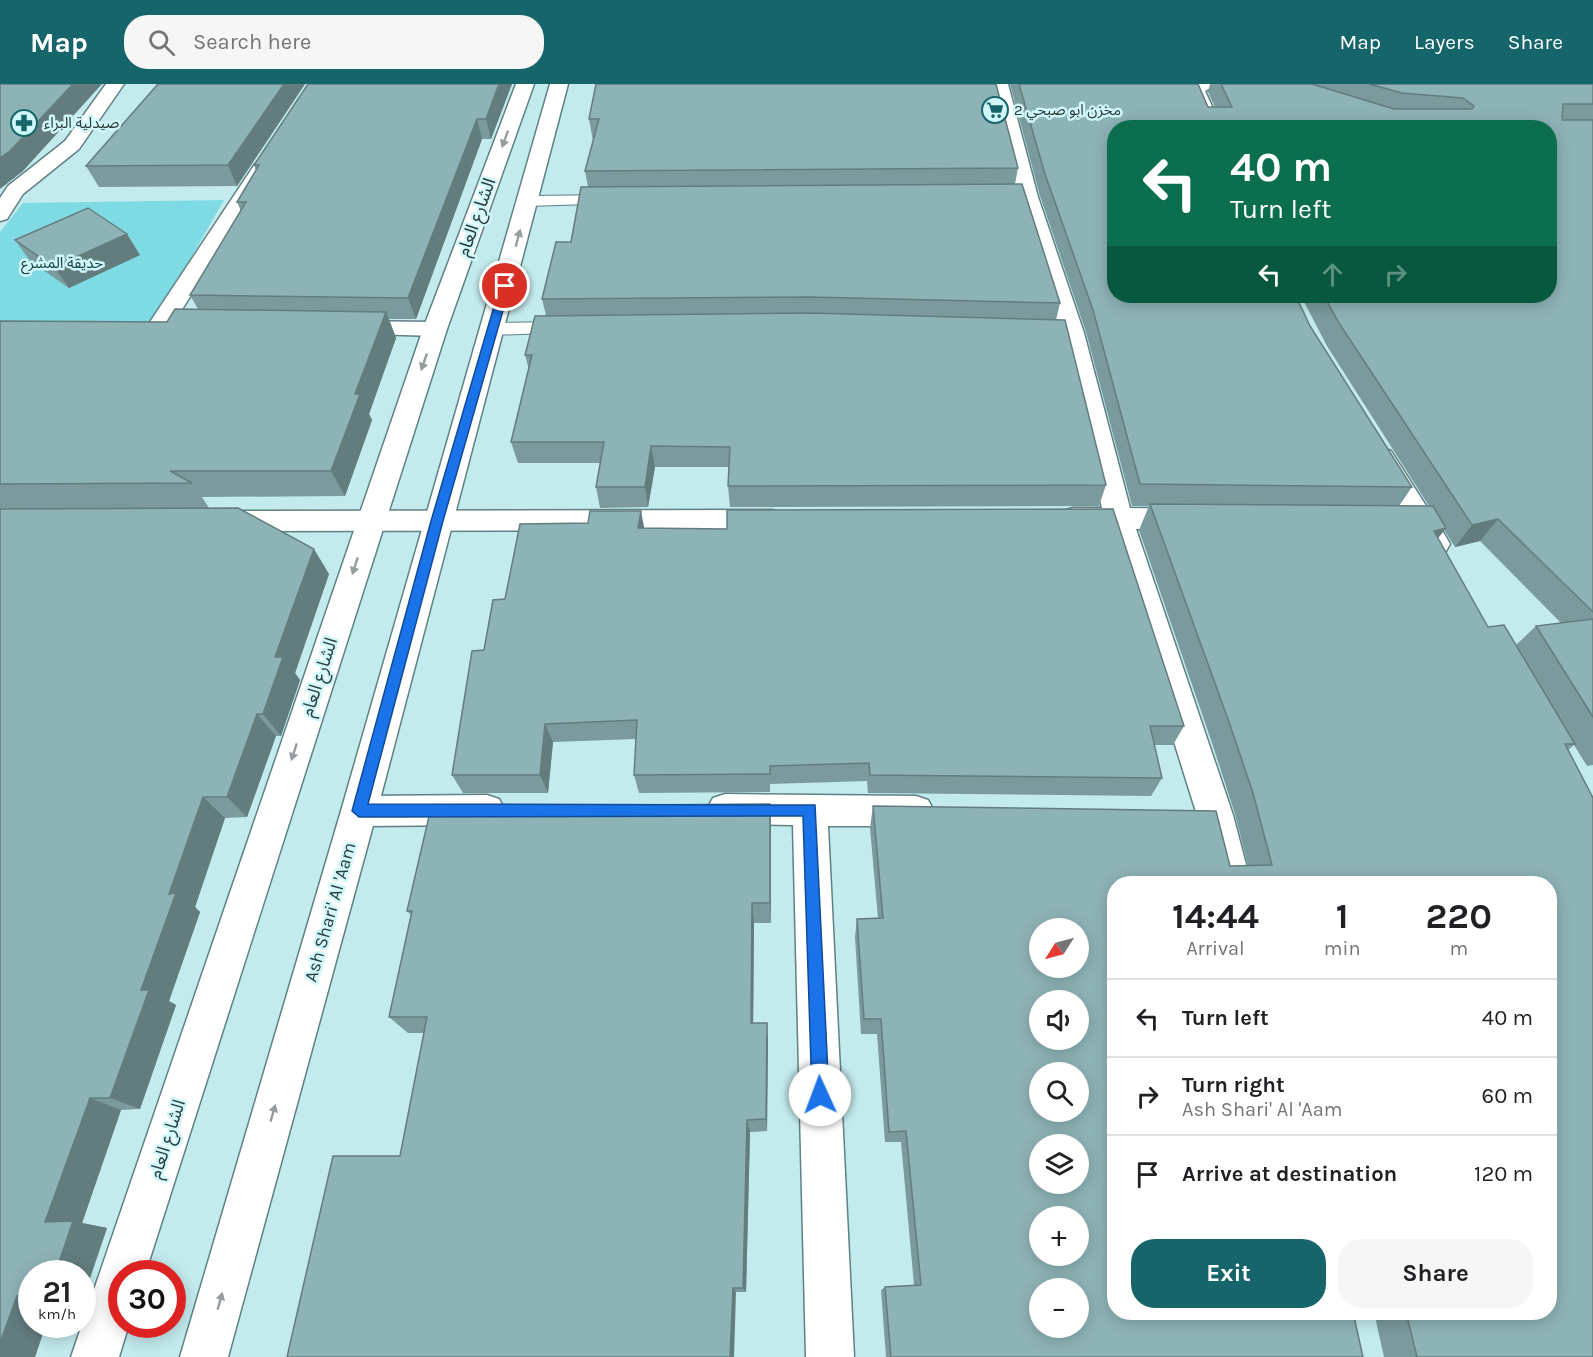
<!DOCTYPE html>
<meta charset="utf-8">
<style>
body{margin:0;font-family:Karla,"Noto Sans Arabic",sans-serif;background:#f6f6f6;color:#202124;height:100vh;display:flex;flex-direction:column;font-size:22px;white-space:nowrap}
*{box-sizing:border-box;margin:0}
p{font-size:20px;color:#757577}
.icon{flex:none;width:33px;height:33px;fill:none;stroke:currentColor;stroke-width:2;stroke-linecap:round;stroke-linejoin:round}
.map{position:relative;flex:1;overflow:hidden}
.side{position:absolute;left:1107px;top:792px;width:450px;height:444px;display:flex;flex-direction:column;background:#fff;border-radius:24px;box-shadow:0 3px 15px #0003}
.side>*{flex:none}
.guide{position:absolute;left:1107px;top:36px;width:450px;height:183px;border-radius:24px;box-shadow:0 3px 15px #0003;background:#0b6e4f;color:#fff;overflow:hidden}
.needle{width:39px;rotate:234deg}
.tools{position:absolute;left:1029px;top:834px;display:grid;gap:12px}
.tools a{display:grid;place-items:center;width:60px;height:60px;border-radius:50%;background:#fff;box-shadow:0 3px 15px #0003;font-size:30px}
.speed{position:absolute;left:18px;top:1176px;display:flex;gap:12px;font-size:30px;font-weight:700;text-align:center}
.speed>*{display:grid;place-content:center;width:78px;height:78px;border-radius:50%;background:#fff;box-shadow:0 3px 15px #0003;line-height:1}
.speed small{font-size:15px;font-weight:400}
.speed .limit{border:9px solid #d22;background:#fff;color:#111}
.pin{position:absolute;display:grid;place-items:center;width:51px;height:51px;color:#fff;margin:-26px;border:3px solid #fff;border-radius:50%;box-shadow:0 2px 6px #0007}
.me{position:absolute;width:66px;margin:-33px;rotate:358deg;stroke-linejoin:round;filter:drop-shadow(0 0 4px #0008)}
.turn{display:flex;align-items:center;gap:21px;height:126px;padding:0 24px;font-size:27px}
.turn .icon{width:78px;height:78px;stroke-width:2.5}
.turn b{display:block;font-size:42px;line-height:51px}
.lanes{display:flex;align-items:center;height:57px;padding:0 24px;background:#0003;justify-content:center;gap:30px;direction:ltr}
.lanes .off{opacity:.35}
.eta{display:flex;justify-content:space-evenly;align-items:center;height:102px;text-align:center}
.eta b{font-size:36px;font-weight:700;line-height:42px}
.action{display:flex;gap:12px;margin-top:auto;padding:12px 24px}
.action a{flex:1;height:69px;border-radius:24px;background:#16656b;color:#fff;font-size:24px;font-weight:700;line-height:69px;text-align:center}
.action a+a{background:#f6f6f6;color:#202124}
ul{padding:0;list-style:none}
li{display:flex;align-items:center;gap:18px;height:78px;padding:0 24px;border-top:2px solid #e0e0e0}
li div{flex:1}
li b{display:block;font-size:22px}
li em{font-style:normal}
header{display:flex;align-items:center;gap:36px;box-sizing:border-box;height:84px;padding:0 30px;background:#16656b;color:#fff}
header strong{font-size:28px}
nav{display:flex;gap:33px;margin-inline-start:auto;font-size:21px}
.search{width:420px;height:54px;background:#f6f6f6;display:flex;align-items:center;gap:15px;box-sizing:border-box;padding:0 21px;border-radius:24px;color:#757577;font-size:22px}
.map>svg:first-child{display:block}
.green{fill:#7fdbe3}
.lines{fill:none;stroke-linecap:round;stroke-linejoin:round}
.service-casing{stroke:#5e8184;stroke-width:2}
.minor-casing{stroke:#5e8184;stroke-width:3}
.tertiary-casing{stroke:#5e8184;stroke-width:3}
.service{fill:#fff;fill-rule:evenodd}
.minor{fill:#fff;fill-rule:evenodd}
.tertiary{fill:#fff;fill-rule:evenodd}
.wall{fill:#7a9a9d;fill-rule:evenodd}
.shaded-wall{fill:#637d7f}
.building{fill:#8eb3b6;stroke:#637d7f;stroke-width:1.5;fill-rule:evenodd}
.oneway{fill:#969d9e}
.route{fill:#1a73e8;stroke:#114b97;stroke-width:1.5}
.labels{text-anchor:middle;stroke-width:5;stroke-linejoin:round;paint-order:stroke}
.far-poi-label{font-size:15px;fill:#2c3b3c;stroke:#d0f7fa;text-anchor:start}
.far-park-label{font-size:15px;fill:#174347;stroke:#d0f7fa}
.street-label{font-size:18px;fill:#2c3b3c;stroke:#d0f7fa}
</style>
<header>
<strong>Map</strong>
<div class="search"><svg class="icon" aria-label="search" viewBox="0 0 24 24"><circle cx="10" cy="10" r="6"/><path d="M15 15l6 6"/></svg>Search here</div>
<nav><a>Map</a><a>Layers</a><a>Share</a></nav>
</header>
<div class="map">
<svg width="1593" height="1273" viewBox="0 0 1593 1273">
<rect width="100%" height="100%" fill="#c3eaed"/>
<path class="green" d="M224,116L154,238L0,241V148L23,119Z"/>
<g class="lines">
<defs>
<path id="service" d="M614,111L620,113L622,116L620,119L528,122L520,117L528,112Z
M565,238L572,240L574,244L572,248L493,251L484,245L493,239Z"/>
<path id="minor" d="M106,0H124L79,65L23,110L7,135L0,137V114L8,102L65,57Z
M990,0H1008L1038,113L1084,249L1130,424L1189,425L1199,428L1203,435L1199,442L1189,445H1136L1233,731L1251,800H1214L1197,731L1107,444H1073L1063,441L1059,434L1063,427L1073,424H1102L1060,249L1018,113Z
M1192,0H1218L1205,7L1222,44H1203L1186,5Z
M262,78L269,80L272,84L172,241L168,246H152L148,241L255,80Z
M347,237L435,238L443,240L447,245L443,250L435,252L339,249L335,244L339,239Z
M1382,364L1391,367L1446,453L1450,460L1446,467L1436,470L1426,467L1369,373L1373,367Z
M772,426L782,429L786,436L782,443L772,446L218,447L208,444L204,437L208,430L218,427Z
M725,710L916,712L928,716L934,727L928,738L916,742H828L854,1273H806L793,741L725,740L713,736L707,725L713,714Z
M487,711L499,715L505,726L499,737L487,741L359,742L347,738L341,727L347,716L359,712Z"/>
<path id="tertiary" d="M516,0H534L447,245L145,1190H122V1240H129L119,1273H71L423,245Z
M550,0H568L377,727L228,1273H180L341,727Z"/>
</defs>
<use href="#service" class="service-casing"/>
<use href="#minor" class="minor-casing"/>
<use href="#tertiary" class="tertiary-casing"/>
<use href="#service" class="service"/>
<use href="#minor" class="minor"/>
<use href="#tertiary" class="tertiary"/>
</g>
<path class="wall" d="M305,0L237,102L99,103L86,82Z
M512,0L491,55H482L416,235H389L396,254L369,330L372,336L345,412L202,413L209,424L329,490L295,589L300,596L281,652H276L247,733L225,734L195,823L200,828L169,917L176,921L140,1025L121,1026L82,1139L107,1144L83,1216L32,1190V1240H46L35,1273H0V237L167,238L198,225L190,211L241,127L237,118L256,87L254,81Z
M596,0L1018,84L1015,100L1060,219L1056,236L1106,401L1099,422L730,423L728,402L729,383H655L648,423L600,424L596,403L600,379H518L511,358L529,286L525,271L546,231L542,215L571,158L588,103L585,87L593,57L589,35Z
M1010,0H1198L1208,23H1215L1208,8L1210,0H1593V681L1587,682L1574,661L1568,666L1593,1273H1384L1374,1228H1550L1114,800L1363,1273H886L881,1206L885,1203L914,1201L901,1058H885L877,950H861L855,853L857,835L878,834L870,744L873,722L1230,782H1248L1235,730L1213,662L1139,446L1149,422H1132L1086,248L1040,112ZM1114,44L1550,212H1301L1327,262L1429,422H1399L1412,403ZM1444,446L1455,463L1480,457L1561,539L1536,542L1516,561L1488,543L1438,454Z
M15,156L140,171L69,204L30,177Z
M644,444L1184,642L1173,661H1154L1162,694L1151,712L868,709L867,697L770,700V708L639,709L634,691L636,655L553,658L548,709H463L452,691L484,566L505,515Z
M770,720L771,743V839H754L753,939L768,955L767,1047L750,1048L746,1208H736L400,1072L424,949H408L389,933L411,831L407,827L442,728L534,721L536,726Z"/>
<path class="shaded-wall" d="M73,0H102L23,87L0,105V74Z
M284,0H305L237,102L228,81Z
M499,0H512L491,55L486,35Z
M477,35L482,55L416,235L408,214Z
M127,150L140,171L69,204L54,183Z
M386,228L396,254L369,330L372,336L345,412L331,387L355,310Z
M651,362L655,383L648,423L645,403Z
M641,427L645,448L638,444Z
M1498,435L1480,457L1455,463L1472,441Z
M1446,444L1425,471L1434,447Z
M314,465L329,490L295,589L300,596L281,652L263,630L275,573Z
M257,630L276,652L247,733L227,713Z
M545,640L553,658L548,709L540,691Z
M203,713L225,734L195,823L200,828L169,917L176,921L140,1025L110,1014L169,810Z
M770,720L771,743V839L770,819Z
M752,819L754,839L753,955L751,939Z
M767,939L768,955L767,1047L766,1035Z
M90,1014L121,1026L82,1139L107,1144L82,1216V1190H55L45,1138Z
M747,1036L750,1048L746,1208L743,1204Z
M733,1204L736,1208L734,1273H730Z
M17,1212L32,1214V1240H46L35,1273H0V1259Z"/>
<path class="building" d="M0,0H73L10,67L0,74Z
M158,0H284L228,81L86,82Z
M308,0H499L486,35H477L408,214L190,211L246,118H237L259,81H254Z
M596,0H996L1018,84L585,87L599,35H589Z
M1019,0H1198L1208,23H1232L1221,0H1312L1394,25H1472L1474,22L1463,14L1402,9L1369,0H1593V20H1563L1562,36H1593V528L1498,435L1472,441L1339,239L1324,212H1550V44H1114V212H1296L1310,242L1412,403L1140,400L1093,226L1045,90Z
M1022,100L1060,219L810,213L542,215L556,158H571L581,103Z
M88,124L127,150L54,183L15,156Z
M175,225L386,228L355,310H360L331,387H170L192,399L0,400V237L167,238Z
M810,229L1065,236L1106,401L728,402L730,363L651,362L645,403H596L604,358H511L532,271H525L535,232Z
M1150,420L1433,422L1446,444L1434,447L1488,543L1504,541L1575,660H1565L1593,714V1273H1417L1406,1228H1550V800H1114V1228H1353L1363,1273H891L885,1203L921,1201L906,1047L889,1048L881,935H864L857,835L883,834L873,722L1216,727L1230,782L1272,781L1253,709L1229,638ZM1040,844H1078V884H1040ZM1040,916H1078V956H1040ZM1040,988H1078V1028H1040ZM1040,1060H1078V1100H1040ZM1040,1132H1078V1172H1040ZM1040,1204H1078V1244H1040Z
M238,424L314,465L275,573H283L263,630H257L227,713H203L169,810L176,809L141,906H149L110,1014H90L45,1138L73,1137L55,1190H32V1212H17L0,1259V425Z
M1113,425L1184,642H1150L1162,694L870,691L869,679L770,682V690L634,691L637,636L545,640L540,691H452L472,567L484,566L493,516L505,515L520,440L588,439L590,427H641L638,444L727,445V426Z
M1593,535V633L1536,542Z
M770,720V819H752L751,939H767L766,1035L747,1036L743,1204H733L730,1273H287L333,1072H400L427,933H389L412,827H407L430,728H442L443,721H534L533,726L622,724H631V721Z"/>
<defs><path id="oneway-solid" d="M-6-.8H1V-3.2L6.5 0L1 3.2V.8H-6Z" transform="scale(1.5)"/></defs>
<g class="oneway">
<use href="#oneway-solid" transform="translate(505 55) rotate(110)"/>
<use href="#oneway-solid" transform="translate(518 154) rotate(-75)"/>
<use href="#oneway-solid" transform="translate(424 278) rotate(109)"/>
<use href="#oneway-solid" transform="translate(355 482) rotate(108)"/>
<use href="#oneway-solid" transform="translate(294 668) rotate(108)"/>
<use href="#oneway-solid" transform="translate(273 1029) rotate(-74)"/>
<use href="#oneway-solid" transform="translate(220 1217) rotate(-74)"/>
</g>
<path class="route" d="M505,200L510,202L443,437L368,720L815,721L829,1011L826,1017L820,1020L814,1017L812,1011L803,732L359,733L352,727L431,437L500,202Z"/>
<defs>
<symbol id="supermarket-ring" viewBox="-11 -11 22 22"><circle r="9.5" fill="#d0f7fa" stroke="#16656b" stroke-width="1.5"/><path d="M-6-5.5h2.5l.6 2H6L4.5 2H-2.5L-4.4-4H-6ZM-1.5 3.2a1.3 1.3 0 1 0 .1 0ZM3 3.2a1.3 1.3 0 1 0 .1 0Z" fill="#16656b"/></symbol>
<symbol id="pharmacy-ring" viewBox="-11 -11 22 22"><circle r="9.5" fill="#d0f7fa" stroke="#16656b" stroke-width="1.5"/><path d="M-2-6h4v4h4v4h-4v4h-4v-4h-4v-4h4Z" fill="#16656b"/></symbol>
</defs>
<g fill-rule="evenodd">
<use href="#supermarket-ring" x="980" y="11" width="30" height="30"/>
<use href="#pharmacy-ring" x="9" y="24" width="30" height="30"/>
</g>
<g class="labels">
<g class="far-poi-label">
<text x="1014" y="31">مخزن ابو صبحي 2</text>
<text x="44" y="44">صيدلية البراء</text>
</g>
<g class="far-park-label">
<text x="62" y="184">حديقة المشرع</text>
</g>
<g class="street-label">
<text transform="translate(476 133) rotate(-70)" y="6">الشارع العام</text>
<text transform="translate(319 593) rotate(-72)" y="6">الشارع العام</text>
<text transform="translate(330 828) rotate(-74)" y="6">Ash Shari' Al 'Aam</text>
<text transform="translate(167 1055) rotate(-72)" y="6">الشارع العام</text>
</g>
</g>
</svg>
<div class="tools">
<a><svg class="needle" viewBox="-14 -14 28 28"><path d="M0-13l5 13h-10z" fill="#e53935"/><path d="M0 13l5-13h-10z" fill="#757577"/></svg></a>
<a><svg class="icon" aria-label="sound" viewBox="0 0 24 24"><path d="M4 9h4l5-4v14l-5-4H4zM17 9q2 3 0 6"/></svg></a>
<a><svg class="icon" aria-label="search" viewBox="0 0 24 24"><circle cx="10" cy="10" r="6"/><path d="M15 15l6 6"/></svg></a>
<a><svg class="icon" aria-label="layers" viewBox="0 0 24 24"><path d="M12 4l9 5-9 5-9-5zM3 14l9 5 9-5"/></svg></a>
<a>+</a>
<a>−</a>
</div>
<div class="speed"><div>21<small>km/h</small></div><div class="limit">30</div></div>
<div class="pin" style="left:505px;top:202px;background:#d93025"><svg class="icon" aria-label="arrive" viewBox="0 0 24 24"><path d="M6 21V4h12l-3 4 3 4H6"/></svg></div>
<svg class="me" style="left:820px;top:1011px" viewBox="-20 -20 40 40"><circle r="19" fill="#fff"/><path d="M0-13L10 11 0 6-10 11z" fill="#1a73e8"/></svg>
<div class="guide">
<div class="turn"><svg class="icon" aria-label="left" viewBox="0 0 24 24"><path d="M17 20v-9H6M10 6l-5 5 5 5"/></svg><div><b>40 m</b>Turn left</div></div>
<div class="lanes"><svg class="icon" aria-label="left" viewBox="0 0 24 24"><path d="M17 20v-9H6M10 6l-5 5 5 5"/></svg><svg class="icon off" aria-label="ahead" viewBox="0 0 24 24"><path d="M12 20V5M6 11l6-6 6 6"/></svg><svg class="icon off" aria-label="right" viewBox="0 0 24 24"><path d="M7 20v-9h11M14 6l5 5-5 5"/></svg></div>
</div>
<section class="side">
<div class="eta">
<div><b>14:44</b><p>Arrival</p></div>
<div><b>1</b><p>min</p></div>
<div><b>220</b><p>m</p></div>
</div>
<ul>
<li><svg class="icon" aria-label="left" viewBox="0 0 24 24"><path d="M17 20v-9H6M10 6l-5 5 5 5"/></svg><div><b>Turn left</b></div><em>40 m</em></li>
<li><svg class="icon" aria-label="right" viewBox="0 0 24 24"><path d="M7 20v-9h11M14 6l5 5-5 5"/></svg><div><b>Turn right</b><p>Ash Shari' Al 'Aam</p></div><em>60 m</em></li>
<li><svg class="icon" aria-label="arrive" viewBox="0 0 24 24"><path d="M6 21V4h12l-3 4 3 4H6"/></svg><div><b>Arrive at destination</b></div><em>120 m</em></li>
</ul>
<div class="action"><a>Exit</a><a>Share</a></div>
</section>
</div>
